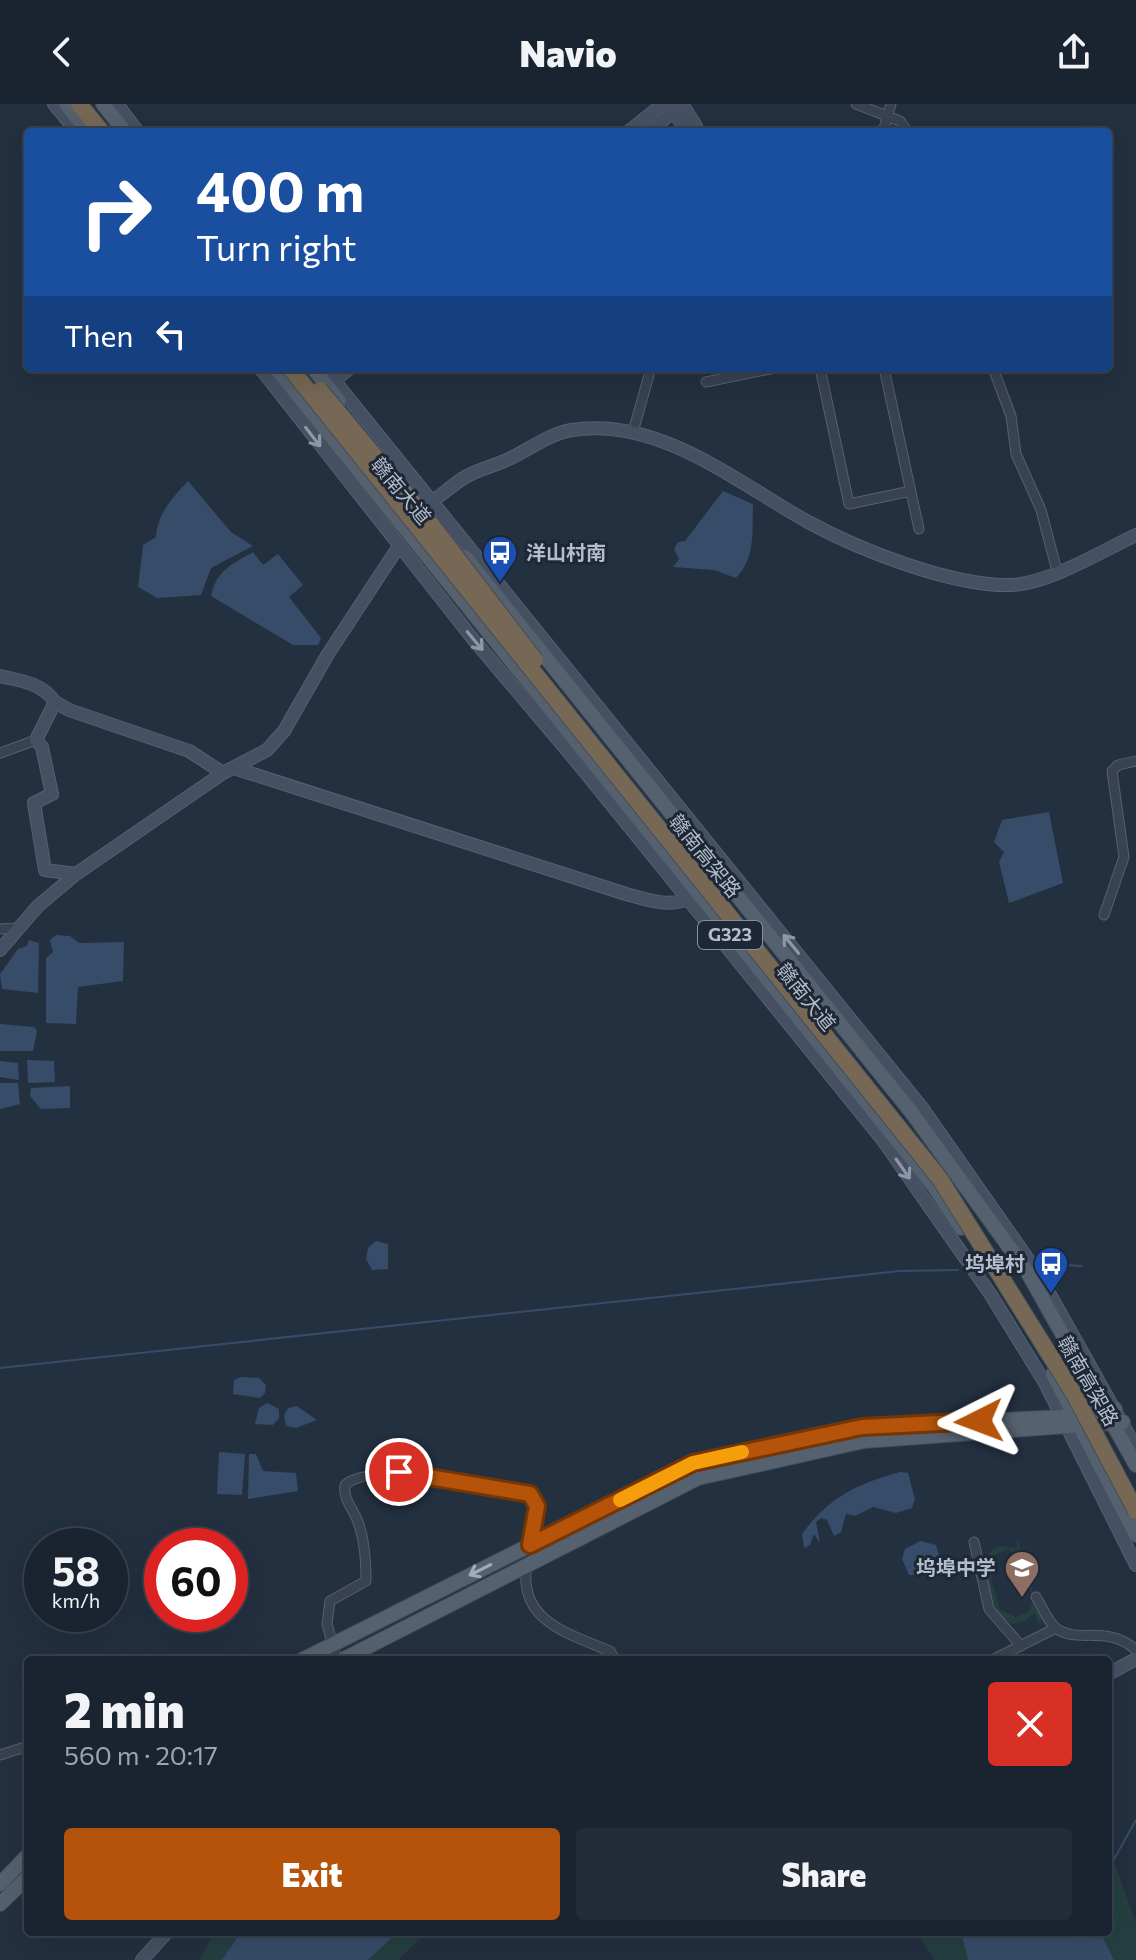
<!DOCTYPE html>
<meta charset="utf-8">
<style>
body{margin:0;font-family:Commissioner,"Noto Sans SC",sans-serif;background:#232c38;color:#f1f3f6;height:100vh;display:flex;flex-direction:column;font-size:30px;white-space:nowrap}
*{box-sizing:border-box;margin:0}
p{font-size:26px;color:#9fa4ab}
.icon{flex:none;width:44px;height:44px;fill:none;stroke:currentColor;stroke-width:2;stroke-linecap:round;stroke-linejoin:round}
.map{position:relative;flex:1;overflow:hidden}
.drawer{position:absolute;left:24px;top:1552px;width:1088px;height:280px;display:flex;flex-direction:column;background:#1a2430;border-radius:8px;box-shadow:0 8px 32px #0002,0 0 0 2px #38414c}
.drawer>*{flex:none}
.guide{position:absolute;left:24px;top:24px;width:1088px;height:244px;border-radius:8px;box-shadow:0 8px 32px #0002,0 0 0 2px #38414c;background:#1a4fa0;color:#fff;overflow:hidden}
.speed{position:absolute;left:24px;top:1424px;display:flex;gap:16px;font-size:40px;font-weight:700;text-align:center}
.speed>*{display:grid;place-content:center;width:104px;height:104px;border-radius:50%;background:#1a2430;box-shadow:0 8px 32px #0002,0 0 0 2px #38414c;line-height:1}
.speed small{font-size:20px;font-weight:400}
.speed .limit{border:12px solid #d22;background:#fff;color:#111}
.pin{position:absolute;display:grid;place-items:center;width:68px;height:68px;color:#fff;margin:-34px;border:4px solid #fff;border-radius:50%;box-shadow:0 2px 8px #0007}
.me{position:absolute;width:88px;margin:-44px;rotate:267deg;stroke-linejoin:round;filter:drop-shadow(0 0 6px #0008)}
.turn{display:flex;align-items:center;gap:28px;height:168px;padding:0 40px;font-size:36px}
.turn .icon{width:104px;height:104px;stroke-width:2.5}
.turn b{display:block;font-size:56px;line-height:68px}
.then{display:flex;align-items:center;height:76px;padding:0 40px;background:#0003;gap:16px;font-size:30px}
.round{display:grid;place-items:center;flex:none;width:84px;height:84px;border-radius:8px;background:#232c38}
.head{display:flex;align-items:center;justify-content:space-between;height:136px;padding:0 40px}
h1{font-size:48px;font-weight:800;line-height:60px}
.cta{display:flex;gap:16px;margin-top:auto;padding:16px 40px}
.cta a{flex:1;height:92px;border-radius:8px;background:#b45309;color:#fff;font-size:32px;font-weight:800;line-height:92px;text-align:center}
.cta a+a{background:#232c38;color:#f1f3f6}
header{display:flex;justify-content:space-between;align-items:center;height:104px;padding:0 40px;background:#1a2430;font-size:36px;font-weight:800}
.map>svg:first-child{display:block}
.green{fill:#253f41;fill-rule:evenodd}
.water{fill:#364c68}
.lines{fill:none;stroke-linecap:round;stroke-linejoin:round}
.stream{stroke:#364c68;stroke-width:2}
.street-casing{stroke:#56606e;stroke-width:11}
.secondary-casing{stroke:#56606e;stroke-width:14}
.primary-casing{stroke:#414b59;stroke-width:16}
.highway-casing{stroke:#434d5b;stroke-width:18}
.street{stroke:#384250;stroke-width:9}
.secondary{stroke:#455163;stroke-width:12}
.primary{stroke:#566170;stroke-width:14}
.highway{stroke:#766854;stroke-width:16}
.highway-bridge-casing{stroke:#434d5b;stroke-width:18;stroke-linecap:butt}
.highway-bridge{stroke:#766854;stroke-width:16}
.oneway{stroke:#8d97a7}
.oneway2{stroke:#a1abb9}
.route-casing{stroke:#753606;stroke-width:20}
.route{stroke:#b45309;stroke-width:14}
.slow{stroke:#f59e0b;stroke-width:14}
.labels{text-anchor:middle;stroke-width:6;stroke-linejoin:round;paint-order:stroke}
.shield{fill:#1d2735;stroke:#87909e;stroke-width:2}
.shield-label{font-size:18px;font-weight:bold;fill:#b4bdcb}
.street-label{font-size:20px;fill:#b4bdcb;stroke:#1d2735}
.poi-label{font-size:20px;font-weight:bold;fill:#b4bdcb;stroke:#1d2735;text-anchor:end}
</style>
<header><svg class="icon" aria-label="back" viewBox="0 0 24 24"><path d="M15 5l-7 7 7 7"/></svg>Navio<svg class="icon" aria-label="share" viewBox="0 0 24 24"><path d="M12 15V3M7 8l5-5 5 5M5 13v7h14v-7"/></svg></header>
<div class="map">
<svg width="1136" height="1856" viewBox="0 0 1136 1856">
<rect width="100%" height="100%" fill="#233040"/>
<path class="green" d="M1017,1433L1042,1518L1038,1519L1035,1509L1025,1517L1012,1520L993,1507C988,1485 974,1455 999,1442L1017,1444ZM1008,1446L1019,1452L1033,1496L1028,1508L1016,1513L1000,1506L989,1465L996,1450Z
M1108,1741L1136,1819V1856H1114L1100,1828H1108Z
M214,1828H241L222,1856H200Z
M398,1828H427L398,1856H368Z
M916,1828H961L968,1856H935Z"/>
<path class="water" d="M188,377L231,428L253,442L211,464L201,491L157,494L138,483L143,441L156,433C157,410 173,393 188,377Z
M723,387L753,400C752,426 756,454 736,474L714,466L673,463L679,455L674,445L678,438L685,437Z
M253,448L263,461L278,450L303,481L289,493L321,534L318,541H293L211,492C216,467 232,460 253,448Z
M1049,708L1063,779L1009,799L999,758L1004,748L994,738L1002,716Z
M56,831L70,832L79,839L124,838L123,877L78,883L76,920L46,919V854L53,848L50,836Z
M29,836L39,839L38,889L2,885L0,870L18,845L27,842Z
M0,920L34,923L37,927L33,947H0Z
M27,956L54,957L55,978L28,979Z
M0,957L18,959L19,976L0,973Z
M0,979H18L20,1000L0,1005Z
M70,982V1004L41,1005L30,992L31,984Z
M376,1137L388,1140V1165L372,1166L366,1155L368,1144Z
M241,1273L259,1274L266,1281L265,1289L260,1294L233,1290L234,1276Z
M267,1299L279,1305V1314L273,1321L255,1320L259,1304Z
M297,1302L317,1316L296,1324L286,1322L284,1311L288,1304Z
M219,1348L245,1350L242,1391L217,1390Z
M249,1350H256L263,1367L296,1369L298,1387L248,1395Z
M900,1368L908,1369L915,1395L912,1404L896,1409L873,1403L855,1412L846,1410L841,1428L834,1432L827,1416L821,1414L816,1418L820,1439L814,1430L810,1441L804,1444L802,1430C829,1393 857,1380 900,1368Z
M920,1437L936,1441L942,1462L936,1464L932,1459L927,1470L909,1471L902,1455L905,1445Z
M241,1828H398L368,1856H222Z
M961,1828H1100L1114,1856H968Z"/>
<g class="lines">
<path class="stream" d="M1063,1161L1082,1162
M0,1264L900,1167L958,1166
M1108,1766L1136,1716"/>
<defs>
<path id="street" d="M856,0L900,17L908,28
M883,28L891,0
M820,264L849,400L911,387
M884,264L919,425
M993,264L1011,312L1016,350L1041,406L1057,467
M706,278L775,264
M633,328L651,264
M0,649L36,636
M1104,811L1124,753L1112,667L1118,661L1136,657
M0,825L17,824
M974,1438L989,1505L1021,1542
M527,1460C517,1517 569,1530 610,1547L615,1556
M1036,1493C1042,1502 1048,1519 1057,1525C1078,1540 1107,1520 1136,1546
M996,1554L1056,1524
M337,1556L327,1520L330,1497L366,1477C366,1457 365,1437 358,1418C353,1404 343,1396 345,1381C372,1356 493,1382 530,1390L536,1395L530,1442
M0,1651L28,1642"/>
<path id="secondary" d="M54,0L77,28
M117,0L138,28
M666,0L689,28L696,22L682,0
M628,28L663,0
M648,28L677,5
M260,264L473,535L576,657L882,1035L991,1191L1045,1279L1136,1461
M324,264L923,1005L1039,1171L1136,1344
M329,281L350,264
M432,397C444,390 454,379 467,372C482,364 501,360 517,351C534,342 552,329 572,326C659,312 739,380 810,419C862,447 954,483 1012,481C1050,479 1102,447 1136,431
M0,572C22,577 42,579 55,598
M237,665L626,790C645,795 666,803 686,796
M76,770L45,766L34,699L52,690L42,643L36,636L55,598L69,606L189,647L223,669
M0,846L38,802L76,770L223,669L267,646L284,627L328,550L399,442
M1108,1570L1136,1555
M142,1856L167,1828"/>
<path id="primary" d="M66,0L88,28
M103,0L125,28
M276,264L933,1081L961,1124
M313,264L339,297
M465,453L912,1009L1028,1169L1136,1361
M1053,1270L1136,1431
M302,1556L693,1359L862,1323L1064,1313L1115,1305
M342,1556L698,1374L864,1337L1123,1318
M0,1780L28,1751
M0,1800L28,1773"/>
<path id="highway" d="M79,0L102,28"/>
</defs>
<use href="#street" class="street-casing"/>
<use href="#secondary" class="secondary-casing"/>
<use href="#primary" class="primary-casing"/>
<use href="#highway" class="highway-casing"/>
<use href="#street" class="street"/>
<use href="#secondary" class="secondary"/>
<use href="#primary" class="primary"/>
<use href="#highway" class="highway"/>
<defs>
<path id="highway-bridge" d="M290,264L940,1075L1074,1290L1136,1407
M320,286L431,420L535,556"/>
</defs>
<use href="#highway-bridge" class="highway-bridge-casing"/>
<use href="#highway-bridge" class="highway-bridge"/>
</g>
<defs><path id="oneway-shaft" d="M-6 0H5M1.5-3L5.5 0L1.5 3" fill="none" stroke-width="1.6" stroke-linecap="round" stroke-linejoin="round" transform="scale(2)"/></defs>
<g class="oneway">
<use href="#oneway-shaft" transform="translate(313 333) rotate(52)"/>
<use href="#oneway-shaft" transform="translate(475 537) rotate(50)"/>
<use href="#oneway-shaft" transform="translate(791 840) rotate(-129)"/>
<use href="#oneway-shaft" transform="translate(903 1065) rotate(55)"/>
</g>
<use class="oneway2" href="#oneway-shaft" transform="translate(480 1466) rotate(153)"/>
<g class="lines">
<defs>
<path id="route" d="M399,1368L530,1390L537,1402L530,1441L693,1359L862,1323L979,1317"/>
</defs>
<use href="#route" class="route-casing"/>
<use href="#route" class="route"/>
<path class="slow" d="M620,1396L693,1359L742,1348"/>
</g>
<defs>
<symbol id="bus-pin" viewBox="-11 -11 22 30"><path d="M0 17L-7.5 6A9.5 9.5 0 1 1 7.5 6Z" fill="#1a4fb4" stroke="#1d2735"/><path d="M-5-6H5V4H4V6H2V4H-2V6H-4V4H-5ZM-3.5-4V0h7V-4ZM-3.5 1.2v1.5H-2V1.2ZM2 1.2v1.5H3.5V1.2Z" fill="#fff"/></symbol>
<symbol id="school-pin" viewBox="-11 -11 22 30"><path d="M0 17L-7.5 6A9.5 9.5 0 1 1 7.5 6Z" fill="#8d6e63" stroke="#1d2735"/><path d="M0-5L7-2L0 1L-7-2ZM-4 1L0 2.5L4 1V4Q0 6-4 4Z" fill="#fff"/></symbol>
</defs>
<g fill-rule="evenodd">
<use href="#bus-pin" x="480" y="429" width="40" height="54"/>
<use href="#bus-pin" x="1031" y="1140" width="40" height="54"/>
<use href="#school-pin" x="1002" y="1444" width="40" height="54"/>
</g>
<g class="labels">
<rect class="shield" x="698" y="817" width="64" height="28" rx="6"/>
<g class="shield-label">
<text x="730" y="837">G323</text>
</g>
<g class="street-label">
<text transform="translate(401 387) rotate(50)" y="7">赣南大道</text>
<text transform="translate(705 752) rotate(51)" y="7">赣南高架路</text>
<text transform="translate(806 893) rotate(51)" y="7">赣南大道</text>
<text transform="translate(1088 1277) rotate(60)" y="7">赣南高架路</text>
</g>
<g class="poi-label">
<text x="526" y="456" text-anchor="start">洋山村南</text>
<text x="1025" y="1167">坞埠村</text>
<text x="996" y="1471">坞埠中学</text>
</g>
</g>
</svg>
<div class="speed"><div>58<small>km/h</small></div><div class="limit">60</div></div>
<div class="pin" style="left:399px;top:1368px;background:#d93025"><svg class="icon" aria-label="arrive" viewBox="0 0 24 24"><path d="M6 21V4h12l-3 4 3 4H6"/></svg></div>
<svg class="me" style="left:979px;top:1317px" viewBox="-20 -20 40 40"><path d="M0-17L14 15 0 8-14 15z" fill="#b45309" stroke="#fff" stroke-width="4"/></svg>
<div class="guide">
<div class="turn"><svg class="icon" aria-label="right" viewBox="0 0 24 24"><path d="M7 20v-9h11M14 6l5 5-5 5"/></svg><div><b>400 m</b>Turn right</div></div>
<div class="then">Then<svg class="icon" aria-label="left" viewBox="0 0 24 24"><path d="M17 20v-9H6M10 6l-5 5 5 5"/></svg></div>
</div>
<section class="drawer">
<div class="head"><div><h1>2 min</h1><p>560 m · 20:17</p></div><a class="round" style="background:#d93025;color:#fff"><svg class="icon" aria-label="close" viewBox="0 0 24 24"><path d="M6 6l12 12M18 6L6 18"/></svg></a></div>
<div class="cta"><a>Exit</a><a>Share</a></div>
</section>
</div>
